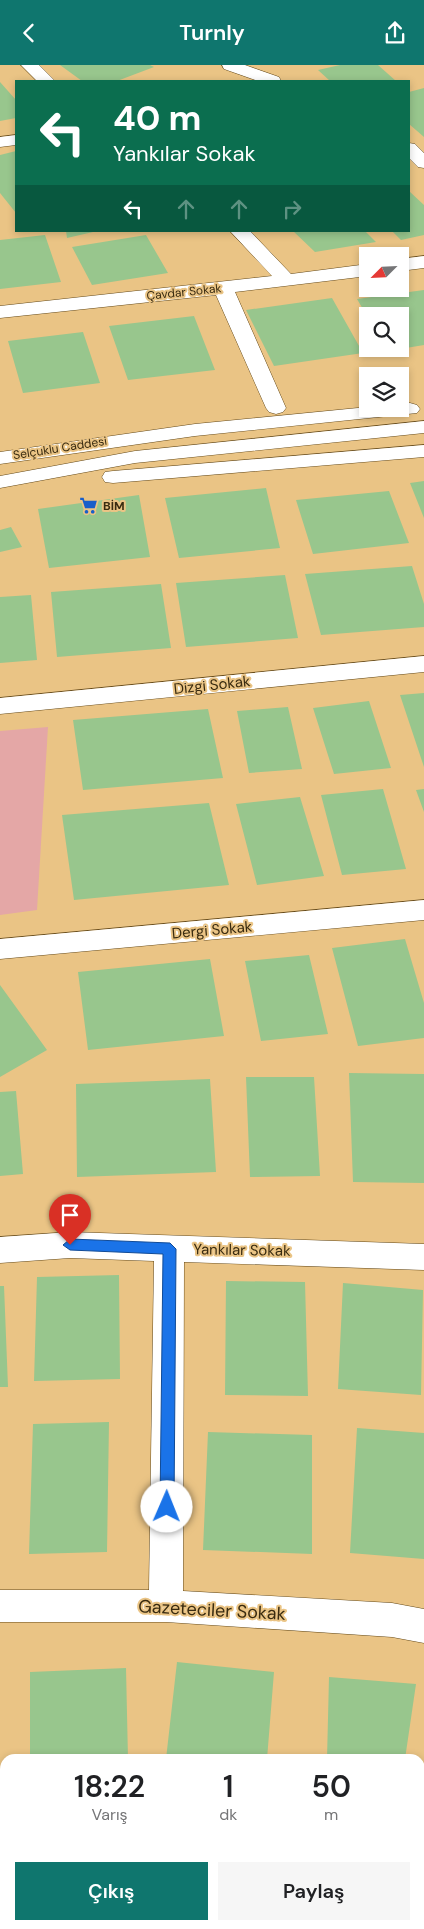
<!DOCTYPE html>
<html lang="tr">
<meta charset="utf-8">
<style>
body{margin:0;font-family:"DM Sans",sans-serif;background:#f6f6f6;color:#202124;height:100vh;display:flex;flex-direction:column;font-size:19px;white-space:nowrap}
*{box-sizing:border-box;margin:0}
p{font-size:16px;color:#757577}
.icon{flex:none;width:28px;height:28px;fill:none;stroke:currentColor;stroke-width:2;stroke-linecap:round;stroke-linejoin:round}
.map{position:relative;flex:1;overflow:hidden}
.sheet{position:absolute;left:0px;top:1689px;width:425px;height:176px;display:flex;flex-direction:column;background:#fff;border-radius:15px 15px 0 0;box-shadow:0 2px 8px #0003}
.sheet>*{flex:none}
.top-card{position:absolute;left:15px;top:15px;width:395px;height:152px;border-radius:0px;box-shadow:0 2px 8px #0003;background:#0b6e4f;color:#fff;overflow:hidden}
.needle{width:32px;rotate:246deg}
.buttons{position:absolute;left:359px;top:182px;display:grid;gap:10px}
.buttons a{display:grid;place-items:center;width:50px;height:50px;border-radius:0px;background:#fff;box-shadow:0 2px 8px #0003;font-size:25px}
.pin{position:absolute;display:grid;place-items:center;width:42px;height:42px;color:#fff;margin:-51px -21px;border-radius:50% 50% 50% 0;rotate:-45deg;box-shadow:0 0 5px #0007}
.pin .icon{rotate:45deg}
.me{position:absolute;width:55px;margin:-28px;rotate:1deg;stroke-linejoin:round;filter:drop-shadow(0 0 4px #0008)}
.turn{display:flex;align-items:center;gap:18px;height:105px;padding:0 15px;font-size:22px}
.turn .icon{width:65px;height:65px;stroke-width:2.5}
.turn b{display:block;font-size:35px;line-height:42px}
.lanes{display:flex;align-items:center;height:48px;padding:0 15px;background:#0003;justify-content:center;gap:25px;direction:ltr}
.lanes .off{opacity:.35}
.eta{display:flex;justify-content:space-evenly;align-items:center;height:85px;text-align:center}
.eta b{font-size:30px;font-weight:600;line-height:35px}
.primary-button{display:flex;gap:10px;margin-top:auto;padding:10px 15px}
.primary-button a{flex:1;height:58px;border-radius:0px;background:#0f766e;color:#fff;font-size:20px;font-weight:600;line-height:58px;text-align:center}
.primary-button a+a{background:#f6f6f6;color:#202124}
header{display:flex;justify-content:space-between;align-items:center;height:65px;padding:0 15px;background:#0f766e;color:#fff;font-size:22px;font-weight:600}
.map>svg:first-child{display:block}
.green{fill:#e4a7a6}
.building{fill:#98c68d}
.lines{fill:none;stroke-linecap:round;stroke-linejoin:round}
.minor-casing{stroke:#644919;stroke-width:1}
.major-casing{stroke:#644919;stroke-width:1}
.minor{fill:#fff;fill-rule:evenodd}
.major{fill:#fff;fill-rule:evenodd}
.route{fill:#1a73e8;stroke:#114b97}
.labels{text-anchor:middle;stroke-width:4;stroke-linejoin:round;paint-order:stroke}
.far-street-label{font-size:12px;fill:#392b10;stroke:#eac485}
.far-poi-label{font-size:12px;font-weight:bold;fill:#392b10;stroke:#eac485;text-anchor:start}
.street-label{font-size:15px;fill:#392b10;stroke:#eac485}
.near-street-label{font-size:18px;fill:#392b10;stroke:#eac485}
</style>
<header><svg class="icon" aria-label="back" viewBox="0 0 24 24"><path d="M15 5l-7 7 7 7"/></svg>Turnly<svg class="icon" aria-label="share" viewBox="0 0 24 24"><path d="M12 15V3M7 8l5-5 5 5M5 13v7h14v-7"/></svg></header>
<div class="map">
<svg width="424" height="1864" viewBox="0 0 424 1864">
<rect width="100%" height="100%" fill="#eac485"/>
<path class="green" d="M48,662L37,845L0,850V666Z"/>
<path class="building" d="M60,0H150L154,2L117,16H82Z
M340,0H378L396,16H330L318,5Z
M0,17L16,35V53L0,56Z
M424,23V72L409,59V27Z
M16,86V148L0,128V90Z
M409,126L424,140V170L401,175L392,166H409Z
M66,166H93V167L67,173Z
M293,166H365L376,177L315,187Z
M45,170L61,217L0,224V175Z
M146,170L168,208L92,220L72,182Z
M424,225V280L400,284V251H367L357,234Z
M332,233L363,288L274,301L246,245Z
M194,251L215,305L128,315L109,261Z
M83,267L100,318L23,328L8,276Z
M424,416V453L410,418Z
M266,423L280,483L179,493L165,433Z
M389,426L409,478L313,489L296,435Z
M139,430L150,492L49,503L38,444Z
M11,462L22,482L0,487V465Z
M412,501L424,539V562L321,570L305,509Z
M285,510L298,573L186,582L176,518Z
M161,519L171,583L57,592L51,527Z
M31,530L37,595L0,598V532Z
M424,628V702L400,630Z
M369,636L391,703L334,709L313,643Z
M288,642L302,704L249,708L237,646Z
M208,644L223,713L83,725L73,655Z
M383,724L406,804L342,810L321,730Z
M424,724V747L416,725Z
M300,732L324,811L257,820L236,739Z
M209,738L229,820L74,835L62,750Z
M405,874L424,938V973L358,981L332,883Z
M309,890L328,969L261,976L245,896Z
M210,894L224,971L88,985L78,907Z
M0,920L47,985L0,1012Z
M349,1008L424,1009V1118L353,1117Z
M246,1012H314L320,1111L250,1112Z
M210,1014L216,1107L77,1112L76,1019Z
M16,1026L23,1109L0,1111V1027Z
M119,1210L120,1314L34,1316L37,1212Z
M226,1216L305,1217L308,1331L225,1330Z
M343,1218L423,1225L421,1330L338,1324Z
M0,1221H4L8,1322H0Z
M109,1357L107,1487L29,1489L33,1359Z
M357,1363L424,1368V1494L350,1488Z
M208,1367L312,1370V1489L203,1485Z
M177,1597L274,1607L267,1694H166Z
M126,1603L128,1694H30V1607Z
M329,1612L416,1619L405,1694H327Z
M0,1811H5V1860H16L15,1864H0Z
M62,1860H179L178,1864H61Z
M235,1860H350L349,1864H234Z"/>
<g class="lines">
<defs>
<path id="minor" d="M21,0H39L55,16H37Z
M222,0H245L279,12L281,16H258L224,4Z
M16,70V80L0,82V72Z
M409,78L415,79L424,88V103L418,102L409,93Z
M230,166H250L291,209L368,199V211L235,227L286,343L283,347L276,349L269,347L266,343L216,230L0,253V241L272,211Z
M424,191V203L400,206V194Z
M424,591V607L0,649V633Z
M424,835V855L0,894V874Z
M70,1167L424,1179V1205L184,1197L183,1526L392,1538L424,1544V1578L392,1572L166,1557H0V1525H149L154,1196L70,1193L0,1198V1172Z"/>
<path id="major" d="M410,338L417,340L420,344L417,348L195,371L0,399V387L195,359L368,342V344H400V339Z
M424,356V368L135,398L0,423V411L135,386Z
M424,380V392L113,418L105,417L102,412L105,407L113,406Z"/>
</defs>
<use href="#minor" class="minor-casing"/>
<use href="#major" class="major-casing"/>
<use href="#minor" class="minor"/>
<use href="#major" class="major"/>
</g>
<path class="route" d="M70,1174L170,1178L176,1184L174,1442L172,1446L167,1448L162,1446L160,1442L163,1189L70,1185L63,1180Z"/>
<defs>
<symbol id="supermarket-bare" viewBox="-9 -9 18 18"><path d="M-6-5.5h2.5l.6 2H6L4.5 2H-2.5L-4.4-4H-6ZM-1.5 3.2a1.3 1.3 0 1 0 .1 0ZM3 3.2a1.3 1.3 0 1 0 .1 0Z" fill="#185ec9" stroke="#eac485" stroke-width="2.5" paint-order="stroke"/></symbol>
</defs>
<g fill-rule="evenodd">
<use href="#supermarket-bare" x="76" y="428" width="25" height="25"/>
</g>
<g class="labels">
<g class="far-street-label">
<text transform="translate(184 227) rotate(-6)" y="4">Çavdar Sokak</text>
<text transform="translate(60 383) rotate(-9)" y="4">Selçuklu Caddesi</text>
</g>
<g class="far-poi-label">
<text x="103" y="445">BİM</text>
</g>
<g class="street-label">
<text transform="translate(212 620) rotate(-6)" y="5">Dizgi Sokak</text>
<text transform="translate(212 865) rotate(-5)" y="5">Dergi Sokak</text>
<text transform="translate(242 1185) rotate(1)" y="5">Yankılar Sokak</text>
</g>
<g class="near-street-label">
<text transform="translate(212 1545) rotate(3)" y="6">Gazeteciler Sokak</text>
</g>
</g>
</svg>
<div class="buttons">
<a><svg class="needle" viewBox="-14 -14 28 28"><path d="M0-13l5 13h-10z" fill="#e53935"/><path d="M0 13l5-13h-10z" fill="#757577"/></svg></a>
<a><svg class="icon" aria-label="search" viewBox="0 0 24 24"><circle cx="10" cy="10" r="6"/><path d="M15 15l6 6"/></svg></a>
<a><svg class="icon" aria-label="layers" viewBox="0 0 24 24"><path d="M12 4l9 5-9 5-9-5zM3 14l9 5 9-5"/></svg></a>
</div>
<div class="pin" style="left:70px;top:1180px;background:#d93025"><svg class="icon" aria-label="arrive" viewBox="0 0 24 24"><path d="M6 21V4h12l-3 4 3 4H6"/></svg></div>
<svg class="me" style="left:167px;top:1442px" viewBox="-20 -20 40 40"><circle r="19" fill="#fff"/><path d="M0-13L10 11 0 6-10 11z" fill="#1a73e8"/></svg>
<div class="top-card">
<div class="turn"><svg class="icon" aria-label="left" viewBox="0 0 24 24"><path d="M17 20v-9H6M10 6l-5 5 5 5"/></svg><div><b>40 m</b>Yankılar Sokak</div></div>
<div class="lanes"><svg class="icon" aria-label="left" viewBox="0 0 24 24"><path d="M17 20v-9H6M10 6l-5 5 5 5"/></svg><svg class="icon off" aria-label="ahead" viewBox="0 0 24 24"><path d="M12 20V5M6 11l6-6 6 6"/></svg><svg class="icon off" aria-label="ahead" viewBox="0 0 24 24"><path d="M12 20V5M6 11l6-6 6 6"/></svg><svg class="icon off" aria-label="right" viewBox="0 0 24 24"><path d="M7 20v-9h11M14 6l5 5-5 5"/></svg></div>
</div>
<section class="sheet">
<div class="eta">
<div><b>18:22</b><p>Varış</p></div>
<div><b>1</b><p>dk</p></div>
<div><b>50</b><p>m</p></div>
</div>
<div class="primary-button"><a>Çıkış</a><a>Paylaş</a></div>
</section>
</div>
